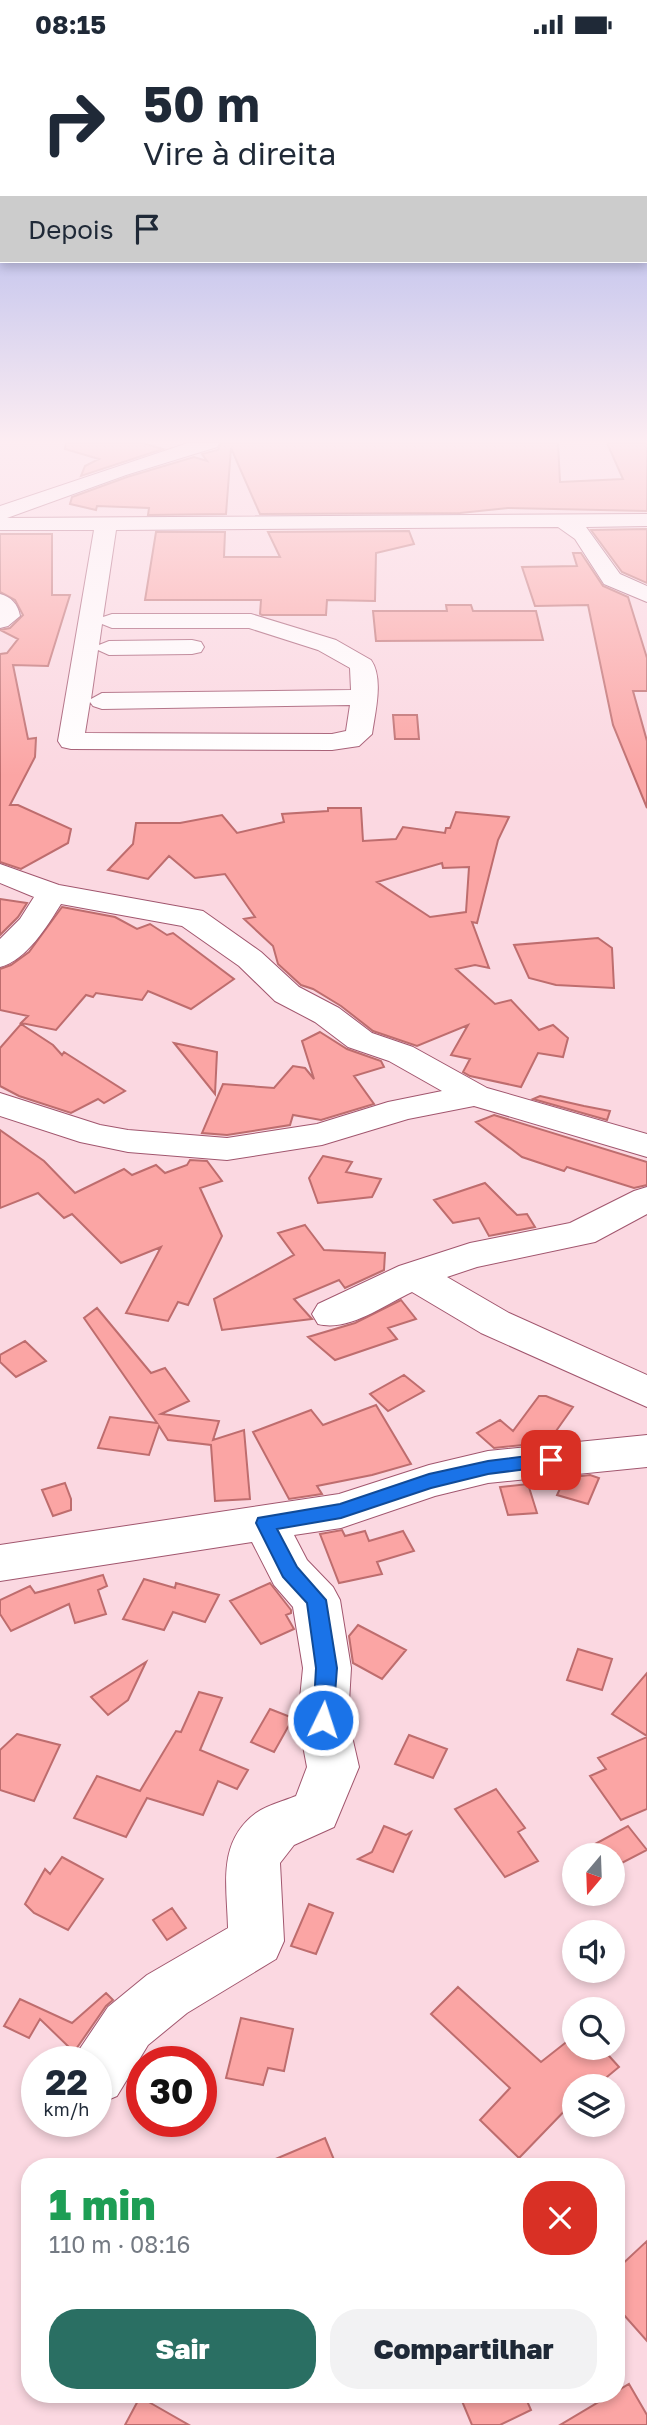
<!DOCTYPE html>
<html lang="pt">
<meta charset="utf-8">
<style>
body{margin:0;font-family:"Golos Text",sans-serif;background:#f2f2f3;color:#1f2937;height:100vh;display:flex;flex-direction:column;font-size:26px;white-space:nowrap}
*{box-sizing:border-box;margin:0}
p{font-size:23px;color:#747a83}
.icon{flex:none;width:38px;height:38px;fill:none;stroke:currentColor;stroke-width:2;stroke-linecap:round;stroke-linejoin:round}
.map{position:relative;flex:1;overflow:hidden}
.side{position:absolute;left:21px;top:2109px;width:604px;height:245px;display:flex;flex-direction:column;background:#fff;border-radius:28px;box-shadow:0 4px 10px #0003}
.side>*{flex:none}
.banner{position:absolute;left:0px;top:0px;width:648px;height:214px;box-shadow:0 4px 10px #0003;background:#fff;color:#1f2937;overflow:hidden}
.needle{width:46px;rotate:199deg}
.fabs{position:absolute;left:562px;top:1794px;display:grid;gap:14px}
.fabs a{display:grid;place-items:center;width:63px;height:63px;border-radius:50%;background:#fff;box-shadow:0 4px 10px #0003;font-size:35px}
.speed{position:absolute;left:21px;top:1997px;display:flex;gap:14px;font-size:35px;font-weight:700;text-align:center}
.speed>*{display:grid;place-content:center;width:91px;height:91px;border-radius:50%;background:#fff;box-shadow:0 4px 10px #0003;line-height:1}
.speed small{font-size:18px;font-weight:400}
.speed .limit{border:10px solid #d22;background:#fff;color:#111}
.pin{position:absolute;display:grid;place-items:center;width:60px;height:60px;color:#fff;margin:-30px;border-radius:14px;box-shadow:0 4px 10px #0006}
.me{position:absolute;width:77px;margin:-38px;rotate:4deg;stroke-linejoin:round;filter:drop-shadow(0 0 5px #0008)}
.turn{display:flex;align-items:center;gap:24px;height:147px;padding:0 28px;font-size:32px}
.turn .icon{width:91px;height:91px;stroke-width:2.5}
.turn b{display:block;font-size:49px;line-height:60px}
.then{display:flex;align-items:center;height:66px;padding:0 28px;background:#0003;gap:14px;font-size:26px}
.round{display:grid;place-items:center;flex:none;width:74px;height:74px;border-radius:28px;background:#f2f2f3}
.headline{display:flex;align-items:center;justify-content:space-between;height:119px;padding:0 28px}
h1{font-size:42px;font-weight:800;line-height:52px;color:#1e9e55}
.primary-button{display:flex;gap:14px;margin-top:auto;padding:14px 28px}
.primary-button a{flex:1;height:80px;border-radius:28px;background:#2a6f63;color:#fff;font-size:28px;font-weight:800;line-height:80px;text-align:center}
.primary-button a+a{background:#f2f2f3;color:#1f2937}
.status{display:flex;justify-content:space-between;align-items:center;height:49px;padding:0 35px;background:#fff;direction:ltr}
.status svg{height:19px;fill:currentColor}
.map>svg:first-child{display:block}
.building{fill:#fba5a4;stroke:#be6d6e;stroke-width:2;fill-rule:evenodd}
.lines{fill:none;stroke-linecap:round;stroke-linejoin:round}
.minor-casing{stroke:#a1566e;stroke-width:2}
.minor{fill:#fff;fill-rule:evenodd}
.route{fill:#1a73e8;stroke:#114b97;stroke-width:2}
</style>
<div class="status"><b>08:15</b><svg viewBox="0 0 49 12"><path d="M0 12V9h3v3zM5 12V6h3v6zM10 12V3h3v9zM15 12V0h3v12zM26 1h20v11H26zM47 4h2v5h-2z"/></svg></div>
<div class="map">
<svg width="647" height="2376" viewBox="0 0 647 2376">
<rect width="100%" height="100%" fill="#fbd8e1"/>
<path class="building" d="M66,394H143L163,400L81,427L85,417L99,410L65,400Z
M221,394H558L560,433L623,430L607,394H647V462L508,459L460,464L260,465L231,399L226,465L148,466L149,459L97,457L96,461L70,455L72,448L127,428L194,408L207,412L202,405L218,401Z
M647,480V534L622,523L591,481Z
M409,482L414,495L376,504L375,552L327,551L326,566H262L260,565L261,551H145L156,483H225L224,508H280L268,483Z
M0,485H52V546H70L48,617L13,616L28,690L36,689L35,708L10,756H18L71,780L68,794L21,820L0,813V605L7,604L18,590L0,581L10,579L23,566L15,551L0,543Z
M573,504H581L603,537L628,548L647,609V642H633L647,692V759L613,676L588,556L535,557L522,518L577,517Z
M446,556H471L473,562H536L543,591L376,592L373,562H447Z
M393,666H417L419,690H395Z
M328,759H361L363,792L396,790L403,778L445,784L446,779H450L456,763L509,768L498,791L477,874L472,873L489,919L475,916L456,920L495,955L511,951L539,981L553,976L568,989L563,1008L538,1004L521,1038L470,1027L463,1023L470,1010L451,1006L468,976L417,997L373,982L341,957L313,940L301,936L278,915L273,897L244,870L255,868L225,825L195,829L169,807L148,830L108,821L133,795L136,774H180L222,766L237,784L284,773L282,765L328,762ZM442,814L443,819L469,818L466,863L430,868L377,833Z
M0,850L27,854L18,868L0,886Z
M62,858L115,868L137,880L150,875L167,886L173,884L234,930L191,960L148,942L142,951L96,944L93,948L86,946L56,981L21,974L28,967L0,961V920L11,916L29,903Z
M598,889L612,899L614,939L556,936L529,929L514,896Z
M21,975L53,996L62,1006L64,1003L125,1042L104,1054L98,1050L71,1064L19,1047L0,1037V999Z
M320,983L347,1000L381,1012L384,1018L354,1027L374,1055L321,1071L293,1066L290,1076L227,1086L202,1084L223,1035L274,1039L293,1017L305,1019L314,1030L302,992Z
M174,994L217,1003L215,1045Z
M540,1047L584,1057L610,1062L607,1071L533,1050Z
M494,1066L647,1113V1136L634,1139L567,1118L564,1122L522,1108L476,1073Z
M0,1081L44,1112L75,1144L124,1120L132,1126L156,1116L165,1124L187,1116L190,1111L207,1112L222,1132L200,1139L222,1187L188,1256L178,1253L168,1272L126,1264L161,1198L121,1214L72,1165L64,1169L38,1144L0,1159Z
M323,1107L352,1113L346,1123L381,1130L372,1148L318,1154L309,1129Z
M485,1134L517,1166L527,1165L535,1178L489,1187L479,1169L453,1174L434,1151Z
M305,1176L324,1201L385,1204L384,1221L345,1239L339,1231L294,1250L312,1270L222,1281L214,1250L294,1206L278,1184Z
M401,1251L416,1270L388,1279L397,1290L335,1311L308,1288L355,1274Z
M97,1259L151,1324L165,1319L189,1352L161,1365L219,1372L213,1391L244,1381L250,1450L215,1452L211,1396L168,1391L159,1377L149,1406L98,1399L110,1368L157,1374L84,1269Z
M25,1292L46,1312L16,1328L0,1313V1306Z
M404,1326L424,1342L388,1362L370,1345Z
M539,1347H546L573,1358L556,1382L533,1395L494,1399L477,1384L500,1371L513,1382Z
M376,1356L411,1415L372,1426L317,1437L322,1445L289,1450L253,1383L311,1361L323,1376Z
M590,1426L599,1429L588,1455L557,1446L565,1429Z
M65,1434L71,1450V1461L53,1467L42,1441Z
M528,1435L537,1464L508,1466L500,1438Z
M342,1481L345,1487L365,1482L369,1492L403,1482L414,1502L377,1513L382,1525L339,1534L320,1485Z
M103,1526L107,1537L98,1541L106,1565L75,1574L69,1555L11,1582L0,1565V1551L30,1537L35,1544Z
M144,1530L175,1539L176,1534L219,1546L205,1573L173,1563L164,1581L123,1570Z
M270,1534L291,1561V1564L286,1566L294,1580L261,1595L230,1552Z
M358,1576L406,1601L382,1630L353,1614L349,1587Z
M578,1600L612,1610L602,1641L567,1631Z
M146,1613L128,1651L108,1666L91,1648Z
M647,1624V1687L612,1665Z
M199,1643L222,1649L200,1701L248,1721L237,1740L218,1732L203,1766L147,1749L126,1788L74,1769L97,1727L140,1742L176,1682L181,1683Z
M270,1660L293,1669L274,1703L251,1693Z
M17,1685L60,1696L34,1752L0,1741V1701Z
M409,1686L447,1700L433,1729L395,1715Z
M647,1688V1760L621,1771L590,1727L606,1720L598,1709Z
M496,1740L525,1779L518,1783L538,1812L505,1828L455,1760Z
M384,1777L406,1786L411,1783L393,1823L358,1810L372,1803Z
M628,1777L647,1801L612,1819V1806H575Z
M62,1808L103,1830L68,1881L34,1864L25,1855L45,1820L50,1825Z
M309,1855L333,1864L316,1905L291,1897Z
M172,1859L186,1879L167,1891L153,1871Z
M458,1938L541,2013L574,1987V1998H601L619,2018L596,2037H574V2052L519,2109L480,2071L510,2039L431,1965Z
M106,1944L113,1951L106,1957L74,2003L40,1970L29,1989L4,1977L20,1950L72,1974Z
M241,1969L293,1980L284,2022L268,2019L263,2036L226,2029Z
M325,2089L337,2118H259V2117Z
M647,2192V2292L616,2257V2221Z
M629,2335L647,2366V2376H560Z
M459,2345H524L531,2361L500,2376H472Z
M140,2348L189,2376H125Z"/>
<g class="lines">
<defs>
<path id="minor" d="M188,394H219L217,398L126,426L7,469L647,465V477L586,478L620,525L647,537V553L604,535L575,490L558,478L116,481L103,568L112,565H251L336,591L371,611C384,629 375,664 372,685L359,697L332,701L71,700L62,698L58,692L94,481H0V457ZM102,575L112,579H249L318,601L350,619L351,641L102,644L91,650L98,601L109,606L192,605L201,603L204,598L201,593L192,591L109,592L99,596ZM90,653L93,657L102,660L350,656L346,682L332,685L85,684Z
M0,545C11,548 18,555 20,567L8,577L0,579Z
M0,815L59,836L203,862L261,903L299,938L339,959L372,984L413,998L487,1039L647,1085V1108L474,1057L408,1070L322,1096L227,1111L128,1103L80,1093L0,1067V1044L100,1076L128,1081L227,1089L317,1075L388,1053L442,1042L389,1012L348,998L315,973L275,952L239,917L182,877L61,855C47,877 27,911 0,918V890L20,870L34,848L0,834Z
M647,1138V1165L595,1193L477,1218L447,1228L509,1264L647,1326V1358L481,1284L412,1243C384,1256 349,1283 318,1275L312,1265L318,1255L399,1217L470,1194L570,1174L634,1142Z
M647,1386V1418L488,1434L435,1447L341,1479L294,1486L307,1511L333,1538L340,1551L351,1619L348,1670L359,1718L334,1778L294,1796L280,1814L284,1892L276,1910L187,1964L148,1996L117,2047L96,2056V2012H73L75,2007L108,1958L147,1926L228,1879C227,1836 217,1793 256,1764C267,1756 284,1752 296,1747L307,1718L298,1670L303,1619L293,1558L274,1536L252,1493L0,1532V1496L339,1445L429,1416L488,1402Z"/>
</defs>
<use href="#minor" class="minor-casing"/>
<use href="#minor" class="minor"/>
</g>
<linearGradient id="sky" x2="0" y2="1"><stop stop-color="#8e9fe9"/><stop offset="0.54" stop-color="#fdedf2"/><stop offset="1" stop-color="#fdedf2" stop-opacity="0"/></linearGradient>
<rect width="647" height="727" fill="url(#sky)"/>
<path class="route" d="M551,1404L557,1406L560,1411L557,1416L488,1425L431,1439L341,1469L277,1480L297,1518L326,1551L337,1619L333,1671L330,1677L323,1679L316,1677L313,1671L316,1619L307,1554L283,1528L256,1474L258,1469L340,1455L429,1425L488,1412Z"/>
</svg>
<div class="fabs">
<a><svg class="needle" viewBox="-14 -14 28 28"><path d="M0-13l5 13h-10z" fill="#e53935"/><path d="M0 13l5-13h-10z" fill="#747a83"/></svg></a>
<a><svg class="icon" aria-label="sound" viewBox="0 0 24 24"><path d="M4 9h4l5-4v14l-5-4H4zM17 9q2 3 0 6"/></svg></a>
<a><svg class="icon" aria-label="search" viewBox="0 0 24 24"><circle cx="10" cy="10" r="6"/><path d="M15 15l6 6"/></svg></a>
<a><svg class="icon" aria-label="layers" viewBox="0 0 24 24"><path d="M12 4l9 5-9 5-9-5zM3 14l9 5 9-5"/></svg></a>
</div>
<div class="speed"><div>22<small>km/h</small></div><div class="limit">30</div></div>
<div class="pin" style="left:551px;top:1411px;background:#d93025"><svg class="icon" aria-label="arrive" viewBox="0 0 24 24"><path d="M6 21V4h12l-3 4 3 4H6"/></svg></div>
<svg class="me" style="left:323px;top:1671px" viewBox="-20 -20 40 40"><circle r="17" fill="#1a73e8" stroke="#fff" stroke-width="3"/><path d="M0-11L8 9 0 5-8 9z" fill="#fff"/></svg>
<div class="banner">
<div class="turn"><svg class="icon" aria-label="right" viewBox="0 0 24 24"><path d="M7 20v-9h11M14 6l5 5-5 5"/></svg><div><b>50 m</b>Vire à direita</div></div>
<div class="then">Depois<svg class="icon" aria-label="arrive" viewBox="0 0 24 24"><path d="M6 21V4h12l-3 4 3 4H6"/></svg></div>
</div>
<section class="side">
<div class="headline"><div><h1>1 min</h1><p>110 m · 08:16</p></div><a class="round" style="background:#d93025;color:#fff"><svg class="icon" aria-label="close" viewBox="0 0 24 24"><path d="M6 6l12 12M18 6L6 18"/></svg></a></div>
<div class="primary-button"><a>Sair</a><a>Compartilhar</a></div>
</section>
</div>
